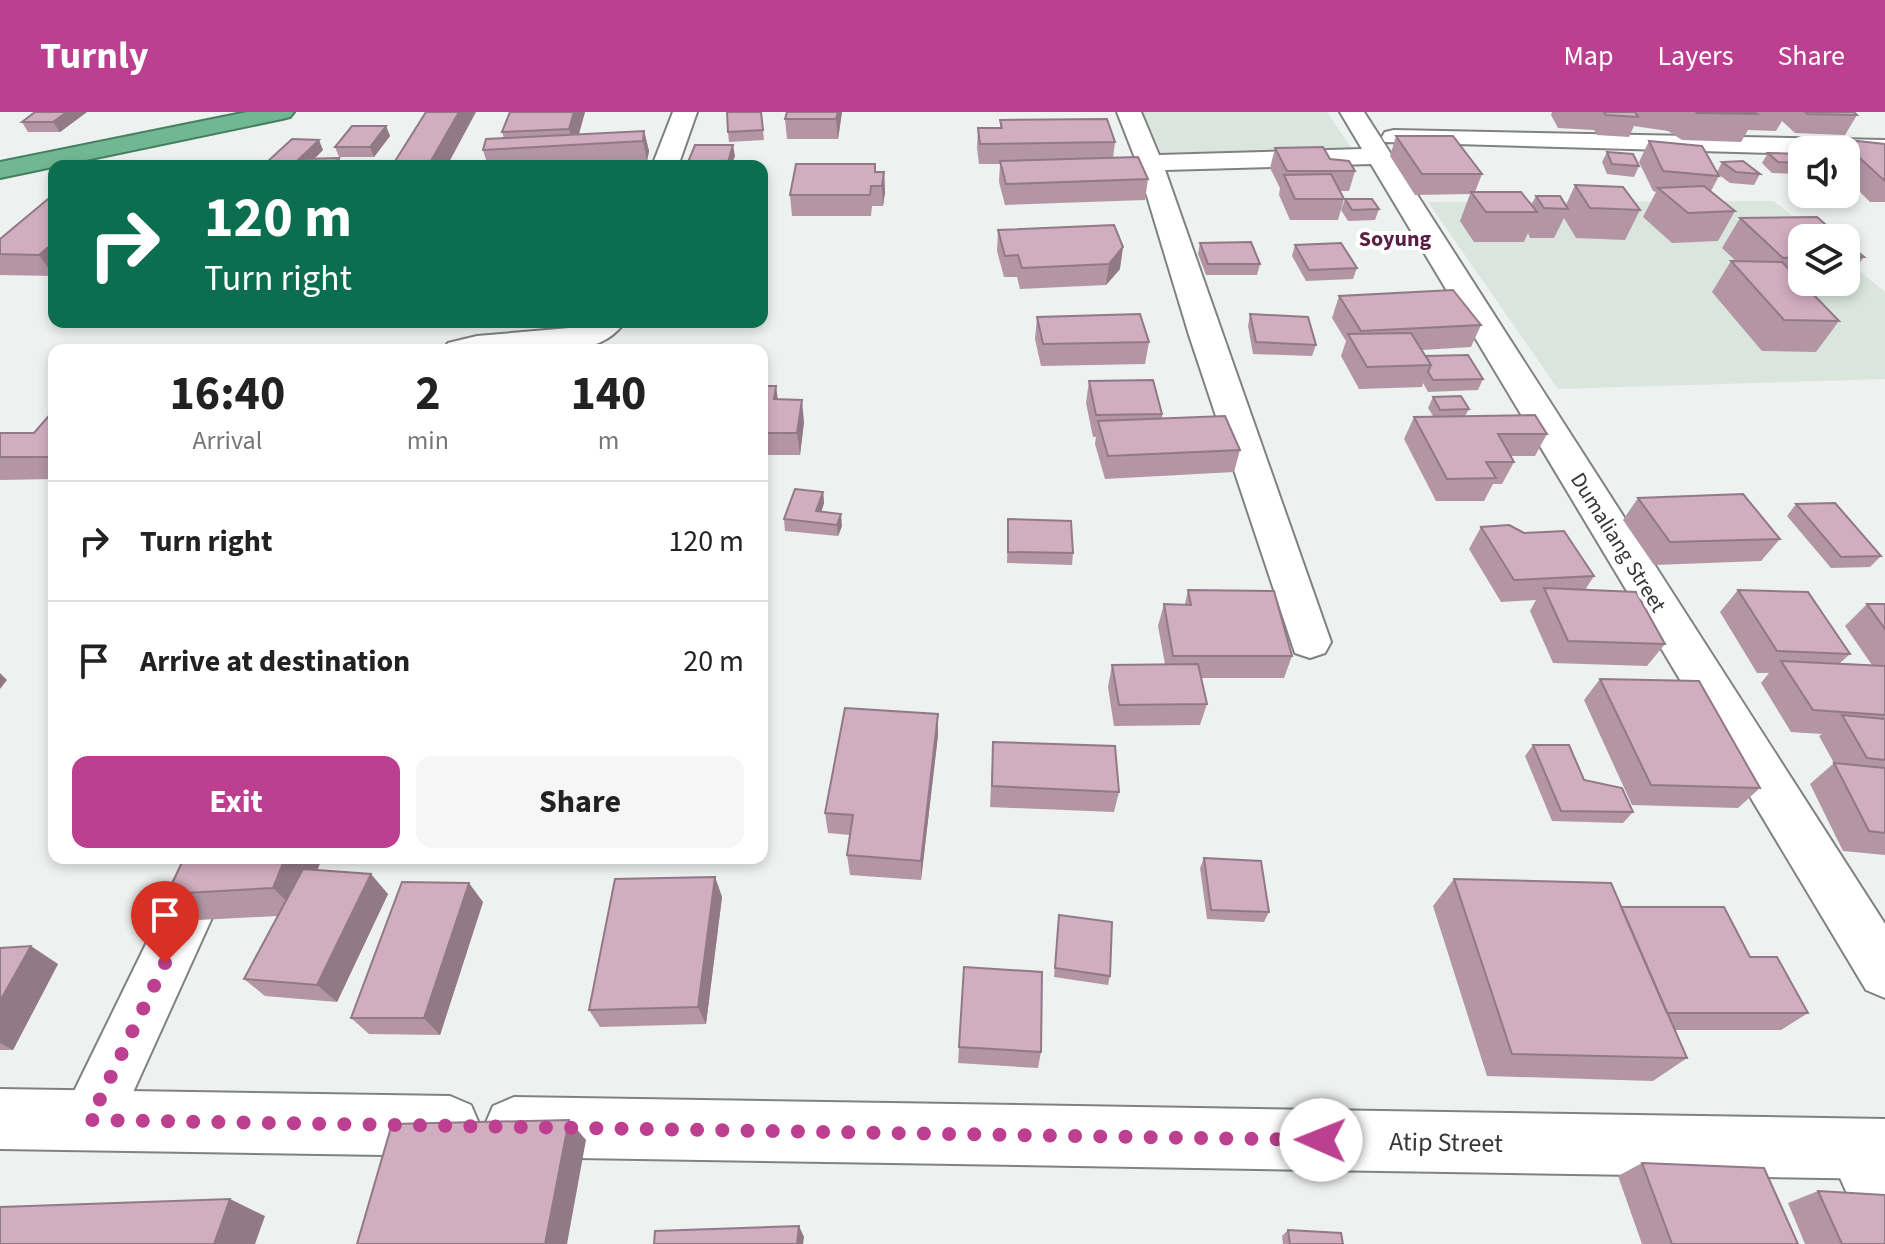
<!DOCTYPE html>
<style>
body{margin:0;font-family:"Source Sans 3",sans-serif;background:#f6f6f6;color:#222;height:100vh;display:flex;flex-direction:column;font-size:30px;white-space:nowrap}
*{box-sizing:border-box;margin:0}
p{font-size:26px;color:#767676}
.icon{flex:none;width:44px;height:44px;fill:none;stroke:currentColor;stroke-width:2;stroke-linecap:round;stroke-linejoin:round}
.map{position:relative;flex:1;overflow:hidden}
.details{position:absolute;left:48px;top:232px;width:720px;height:520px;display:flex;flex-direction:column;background:#fff;border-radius:16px;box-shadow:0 4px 12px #0003}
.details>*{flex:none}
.top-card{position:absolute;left:48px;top:48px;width:720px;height:168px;border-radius:16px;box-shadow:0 4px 12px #0003;background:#0b6e4f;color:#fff;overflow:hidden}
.tools{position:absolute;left:1788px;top:24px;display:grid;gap:16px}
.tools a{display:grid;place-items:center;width:72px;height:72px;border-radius:16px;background:#fff;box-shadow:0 4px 12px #0003;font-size:40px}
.pin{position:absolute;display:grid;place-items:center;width:68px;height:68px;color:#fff;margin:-82px -34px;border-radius:50% 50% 50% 0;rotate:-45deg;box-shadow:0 0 8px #0007}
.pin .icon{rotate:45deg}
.me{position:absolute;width:88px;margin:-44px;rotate:271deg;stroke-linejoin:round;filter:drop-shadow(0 0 6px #0008)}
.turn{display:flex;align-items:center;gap:28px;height:168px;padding:0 24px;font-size:36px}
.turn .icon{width:104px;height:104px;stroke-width:2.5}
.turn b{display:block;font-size:56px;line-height:68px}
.eta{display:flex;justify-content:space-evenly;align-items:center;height:136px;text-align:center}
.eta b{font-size:48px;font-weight:700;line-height:56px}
.action{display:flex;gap:16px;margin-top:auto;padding:16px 24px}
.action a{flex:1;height:92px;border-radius:16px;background:#bd4090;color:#fff;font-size:32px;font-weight:700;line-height:92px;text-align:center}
.action a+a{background:#f6f6f6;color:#222}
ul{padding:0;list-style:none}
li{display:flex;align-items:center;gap:24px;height:120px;padding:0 24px;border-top:2px solid #e0e0e0}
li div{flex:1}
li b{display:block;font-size:30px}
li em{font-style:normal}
header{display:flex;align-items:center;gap:48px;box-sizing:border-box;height:112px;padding:0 40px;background:#bd4090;color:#fff}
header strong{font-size:38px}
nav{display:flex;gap:44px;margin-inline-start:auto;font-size:28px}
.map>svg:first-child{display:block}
.built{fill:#dae5de}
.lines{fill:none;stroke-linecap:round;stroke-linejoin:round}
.minor-casing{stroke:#7f8280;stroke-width:4}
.secondary-casing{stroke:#7f8280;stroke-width:4}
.trunk-casing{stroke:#457f60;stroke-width:4}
.minor{fill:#fff;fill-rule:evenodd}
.secondary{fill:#fff;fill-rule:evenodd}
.trunk{fill:#70b892;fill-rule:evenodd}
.wall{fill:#b395a4}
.shaded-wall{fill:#927986}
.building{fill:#d0adbf;stroke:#927986;stroke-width:2}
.route{stroke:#bd4090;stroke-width:14;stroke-dasharray:0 25.2}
.labels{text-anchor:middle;stroke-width:8;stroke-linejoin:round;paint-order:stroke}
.far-quarter-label{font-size:22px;font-weight:bold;fill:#5a1e43;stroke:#fff}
.street-label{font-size:22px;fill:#363736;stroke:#fff}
.near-street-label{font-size:26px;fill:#363736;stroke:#fff}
</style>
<header>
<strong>Turnly</strong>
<nav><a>Map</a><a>Layers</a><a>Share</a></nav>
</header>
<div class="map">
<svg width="1885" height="1132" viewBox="0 0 1885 1132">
<rect width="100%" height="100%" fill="#edf1ef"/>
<path class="built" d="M1143,0H1327L1354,40L1164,48Z
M1774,89L1819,126H1802V170H1846V148L1885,180V267L1558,277L1428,90Z"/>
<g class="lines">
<defs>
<path id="minor" d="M673,0H697L678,54H652Z
M1117,0H1141L1159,43L1362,37L1340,0H1364L1885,812V886L1866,878L1371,52L1165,58L1331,530L1325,541L1310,546L1295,541L1189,223L1137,51Z
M1394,18L1885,28V44L1846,43V38H1802V42L1385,30L1382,25L1385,20Z
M588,210H625C619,218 610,226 601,230C574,244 477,238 443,238L448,231L477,224L581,215Z
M188,746H239L111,1029L90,1038L69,1029L60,1008Z
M1857,1007L1878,1016L1885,1029V1126L1863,1117L1827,1037L1836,1016Z"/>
<path id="secondary" d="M0,977L450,984L471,993L480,1014L471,1035L450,1044L0,1037Z
M514,985L1885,1007V1067L514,1045L493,1036L484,1015L493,994Z"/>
<path id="trunk" d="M247,0H294L290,5L282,7L0,66V50Z"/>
</defs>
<use href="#minor" class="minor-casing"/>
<use href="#secondary" class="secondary-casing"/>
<use href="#trunk" class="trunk-casing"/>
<use href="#minor" class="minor"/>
<use href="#secondary" class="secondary"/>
<use href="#trunk" class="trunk"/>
</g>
<path class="wall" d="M87,0L60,20H28L22,10Z
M585,0L578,22L644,19L649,39L647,49L563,54H488L483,38L504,26L502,20Z
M761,0L764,28L729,30L728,20Z
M787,0H842L838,27H787L785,7Z
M1552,0H1854L1857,3L1845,23L1795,21L1782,9L1776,19L1748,18L1741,30L1682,28L1668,19L1634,14L1629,25L1597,23L1594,18L1558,16L1551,3Z
M1000,8L1115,30L1113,46L1148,67L1145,88L1005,93L999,70L1000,52H979L977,36L978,16H1000Z
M386,14L390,24L374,45H339L335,35Z
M1396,24L1482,62L1475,80L1531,93L1536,84L1566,93L1575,73L1640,98L1625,128L1576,126L1564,106L1554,126H1530L1528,121L1524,130H1474L1460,109L1470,82L1415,83L1390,44Z
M1839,27L1885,32V90H1870L1846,66V38H1832Z
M1649,29L1717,60L1722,50L1760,62L1754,73L1730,71L1718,62L1719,64L1711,79L1735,99L1718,129L1672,131L1643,105L1656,80L1653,79L1639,50Z
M1275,36L1330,47L1355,59L1349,79H1339L1344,87L1338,108H1290L1279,83L1280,76L1270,56Z
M323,38L315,46H339L343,54H269L267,50Z
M1607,40L1639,54L1634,65L1607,62L1602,50Z
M1768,41L1802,42V62L1772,61L1762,51Z
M735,44L731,54H689L688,50Z
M876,60H884L885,80L883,94H872L871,104H792L790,83Z
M54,87V164L0,163V127Z
M1345,87L1379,97L1375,108L1348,109L1341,98Z
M1740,106L1802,126V170H1845L1842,175H1807L1839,209L1816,240L1762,239L1712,180L1731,149H1736L1722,136Z
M1114,113L1120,157L1106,173L1020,177L1017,165H1004L997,139L998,118Z
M1846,130L1864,145L1846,169Z
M1200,131L1260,152L1257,163H1206L1198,142Z
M1295,133L1357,156L1353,167L1306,169L1292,144Z
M1339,184L1481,213L1471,235L1422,238L1426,244L1483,267L1478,278L1428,280L1423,271L1422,275L1359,277L1341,244L1346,229L1332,206Z
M1250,202L1316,233L1312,244L1253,242L1248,214Z
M1037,205L1149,230L1145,252L1041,254L1035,227Z
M261,210H308L306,214L264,216Z
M1089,269L1162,302V306L1240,338L1234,360L1105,367L1095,332L1096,325H1093L1086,291Z
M762,274L804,310L800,343H762Z
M1433,285L1469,297L1465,304L1547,322L1535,344H1511L1514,350L1502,372H1493L1484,389H1436L1404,327L1414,305L1433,304L1428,296Z
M54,298V367L0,368V321H34Z
M823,380L824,391L821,400L842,414L838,424L785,419L784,407Z
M1638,386L1780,427L1761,449L1654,453L1623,408Z
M1796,392L1881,444L1870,455L1831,456L1787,404Z
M1008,407L1073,441L1072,453L1007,451Z
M1481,415L1594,464L1585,478L1665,532L1647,554L1553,551L1530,499L1536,488L1501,490L1469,437Z
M1188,478L1292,544L1284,566H1201L1207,592L1200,613L1114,614L1108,575L1112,553L1165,552L1158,514L1164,492H1185Z
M1738,478L1850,542L1840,551L1872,553L1845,514L1867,492H1885V743L1843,739L1810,672L1834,651L1819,624L1822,622L1791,620L1761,571L1769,561H1757L1720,500Z
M1600,567L1760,676L1738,696L1632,693L1584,588Z
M938,623L921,768L850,763L847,743L850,723L828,721L825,701Z
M993,630L1119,680L1114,700L990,695Z
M1533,633L1584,668L1633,700L1623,711L1552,709L1525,644Z
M73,746H168L165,751L77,749Z
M184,746H322L317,758L388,782L337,890L265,884L244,867L277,804L199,808L167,782Z
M1204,746L1269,800L1264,810L1207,807L1200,756Z
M715,765L722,785L706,912L600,915L589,898Z
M1454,767L1621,795L1750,845L1808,901L1781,918H1675L1687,946L1653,969L1487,964L1433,794Z
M483,790L440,923L369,922L351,906Z
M1059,803L1110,864L1108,873L1054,865Z
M0,836L58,852L13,938H0Z
M964,855L1041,940L1038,956L958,951Z
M1642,1051L1798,1132H1642L1618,1064Z
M1818,1079L1885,1132H1805L1788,1091Z
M1288,1118L1343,1132H1283L1282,1124Z"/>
<path class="shaded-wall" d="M67,0H87L60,20L53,10Z
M459,0H476L447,54H428Z
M574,0H585L576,33H573L569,17Z
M838,0H842L838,27L836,7Z
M386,14L390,24L374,45L370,35Z
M644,19L649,39L647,49L643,29Z
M319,28L323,38L307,54H296L295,51Z
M733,33L735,44L731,54H728V50Z
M339,46L343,54H333Z
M884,60L885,80L883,94L882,74Z
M54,130V164L39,143Z
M1123,135L1120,157L1106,173L1109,152Z
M776,274L779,296L774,287Z
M802,288L804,310L800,343L797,321Z
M823,380L824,391L818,411L816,399Z
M841,402L842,414L838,424L837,413Z
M0,561L7,568L0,577Z
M938,602V623L921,768V749Z
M159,746H168L165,751Z
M285,746H322L301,803L273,776Z
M371,762L388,782L337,890L317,873Z
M715,765L722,785L706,912L698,895Z
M469,771L483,790L440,923L424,906Z
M31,834L58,852L13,938L0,931V889Z
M569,1008L586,1028L567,1132H545Z
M230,1087L265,1104L255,1132H214Z
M799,1114L804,1125L803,1132H797Z"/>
<path class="building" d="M35,0H67L53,10H22Z
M426,0H459L428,54H392Z
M510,0H574L569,17L502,20Z
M727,0H761L763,18L728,20Z
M787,0H838L836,7H785Z
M1604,0H1635L1638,5L1606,3Z
M1696,0H1754L1757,2L1697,1Z
M1805,0H1854L1857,3L1807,2Z
M1107,7L1115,30L980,32L978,16H1002L1000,8Z
M352,14H386L370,35H335Z
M644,19L643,29L483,38L486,27Z
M1396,24H1453L1482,62H1422Z
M292,27L319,28L295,51L267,50Z
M1839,27L1885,32V69Z
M1649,29L1702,34L1719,64L1663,59Z
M695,33H733L728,50H688Z
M1323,35L1330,47L1349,49L1355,59H1287L1275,36Z
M1607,40L1633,42L1639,54L1612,52Z
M1768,41L1802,42V51L1778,50Z
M1138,45L1148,67L1006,72L1000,49Z
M339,46L333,54H295L301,47Z
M1743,49L1760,62L1736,60L1722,50Z
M796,52H875V60H884L882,74H871L870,83H790Z
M1331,62L1344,87H1295L1284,63Z
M1575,73L1623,75L1640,98L1590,96Z
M1704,74L1735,99L1688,101L1658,76Z
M1471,80H1521L1537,100H1486Z
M1536,84H1560L1568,97L1544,96Z
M48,87H54V130L39,143L0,142V127Z
M1345,87H1372L1379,97L1352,98Z
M1817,105L1841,126H1802V145L1783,146L1740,106Z
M1114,113L1123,135L1109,152L1022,156L1018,143L1005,144L998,118Z
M1251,130L1260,152H1208L1200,131Z
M1846,130L1864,145H1846Z
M1341,131L1357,156L1309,158L1295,133Z
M1731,149L1782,150L1839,209L1784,208Z
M1453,178L1481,213L1361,219L1339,184Z
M1140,202L1149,230L1043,232L1037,205Z
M1250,202L1308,205L1316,233L1256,230Z
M1411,221L1431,253L1367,255L1348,222Z
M697,234L696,238H657L658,235Z
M1468,243L1483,267L1433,268L1428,260L1431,253L1426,244Z
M1153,268L1162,302L1096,303L1089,269Z
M762,274H776L774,287L802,288L797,321H762Z
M1461,284L1469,297L1440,298L1433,285Z
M54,298V345H0V321H34Z
M1535,303L1547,322H1498L1514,350H1486L1496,366L1447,367L1414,305Z
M1225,304L1240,338L1108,344L1098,309Z
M795,377L823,380L816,399L841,402L837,413L784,407Z
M1743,382L1780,427L1670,430L1638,386Z
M1835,391L1881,444L1841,445L1796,392Z
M1008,407L1071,409L1073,441L1008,440Z
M1509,413L1524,421L1564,419L1594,464L1514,468L1481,415Z
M1544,476L1636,480L1665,532L1568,529Z
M1188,478L1274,479L1292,544H1173L1164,492L1191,493Z
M1738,478L1808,480L1850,542L1777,539Z
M1867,492H1885V517Z
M1781,549L1885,554V603L1813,598Z
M1198,552L1207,592L1119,593L1112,553Z
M1600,567L1699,569L1760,676L1651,673Z
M845,596L938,602L921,749L847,743L853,703L825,701Z
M1842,603L1885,607V648L1867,646Z
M993,630L1115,634L1119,680L992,674Z
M1533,633H1569L1584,668L1622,676L1633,700L1561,699Z
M1834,651L1885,656V721L1869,719Z
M184,746H285L273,776L167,782Z
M1204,746L1261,749L1269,800L1211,798Z
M303,757L371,762L317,873L244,867Z
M715,765L698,895L589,898L615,767Z
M1454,767L1611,771L1687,946L1512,942Z
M402,770L469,771L424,906H351Z
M1621,795H1724L1750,845H1777L1808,901H1667Z
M1059,803L1112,810L1110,864L1055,856Z
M31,834L0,889V836Z
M964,855L1042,860L1041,940L959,935Z
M569,1008L545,1132H357L392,1012Z
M1642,1051L1764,1056L1798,1132H1672Z
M1818,1079L1885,1083V1132H1842Z
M230,1087L214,1132H0V1095Z
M799,1114L797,1132H654L655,1119Z
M1288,1118L1341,1121L1343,1132H1290Z"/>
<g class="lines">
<path class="route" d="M165,851L90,1008L1321,1028"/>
</g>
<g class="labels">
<g class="far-quarter-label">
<text x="1395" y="134">Soyung</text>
</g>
<g class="street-label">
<text transform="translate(1619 430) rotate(58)" y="8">Dumaliang Street</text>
</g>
<g class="near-street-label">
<text transform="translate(1446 1030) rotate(1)" y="9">Atip Street</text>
</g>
</g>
</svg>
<div class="tools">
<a><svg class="icon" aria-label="sound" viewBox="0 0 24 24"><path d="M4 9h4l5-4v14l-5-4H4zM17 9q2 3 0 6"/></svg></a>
<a><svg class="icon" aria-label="layers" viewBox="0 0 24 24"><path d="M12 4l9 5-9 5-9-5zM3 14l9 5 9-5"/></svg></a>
</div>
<div class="pin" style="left:165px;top:851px;background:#d93025"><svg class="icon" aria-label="arrive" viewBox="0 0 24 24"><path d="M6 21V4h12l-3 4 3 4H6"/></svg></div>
<svg class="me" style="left:1321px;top:1028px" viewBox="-20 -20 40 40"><circle r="19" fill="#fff"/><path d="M0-13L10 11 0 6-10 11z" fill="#bd4090"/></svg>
<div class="top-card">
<div class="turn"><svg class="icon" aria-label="right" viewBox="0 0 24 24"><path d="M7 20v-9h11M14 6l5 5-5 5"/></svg><div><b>120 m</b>Turn right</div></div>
</div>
<section class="details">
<div class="eta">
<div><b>16:40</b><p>Arrival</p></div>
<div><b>2</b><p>min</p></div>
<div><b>140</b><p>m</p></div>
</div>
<ul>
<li><svg class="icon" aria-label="right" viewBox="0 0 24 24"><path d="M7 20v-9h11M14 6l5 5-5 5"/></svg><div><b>Turn right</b></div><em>120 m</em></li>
<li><svg class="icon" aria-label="arrive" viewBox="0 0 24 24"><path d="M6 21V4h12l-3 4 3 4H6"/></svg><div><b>Arrive at destination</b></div><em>20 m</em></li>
</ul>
<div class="action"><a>Exit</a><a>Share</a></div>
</section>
</div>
